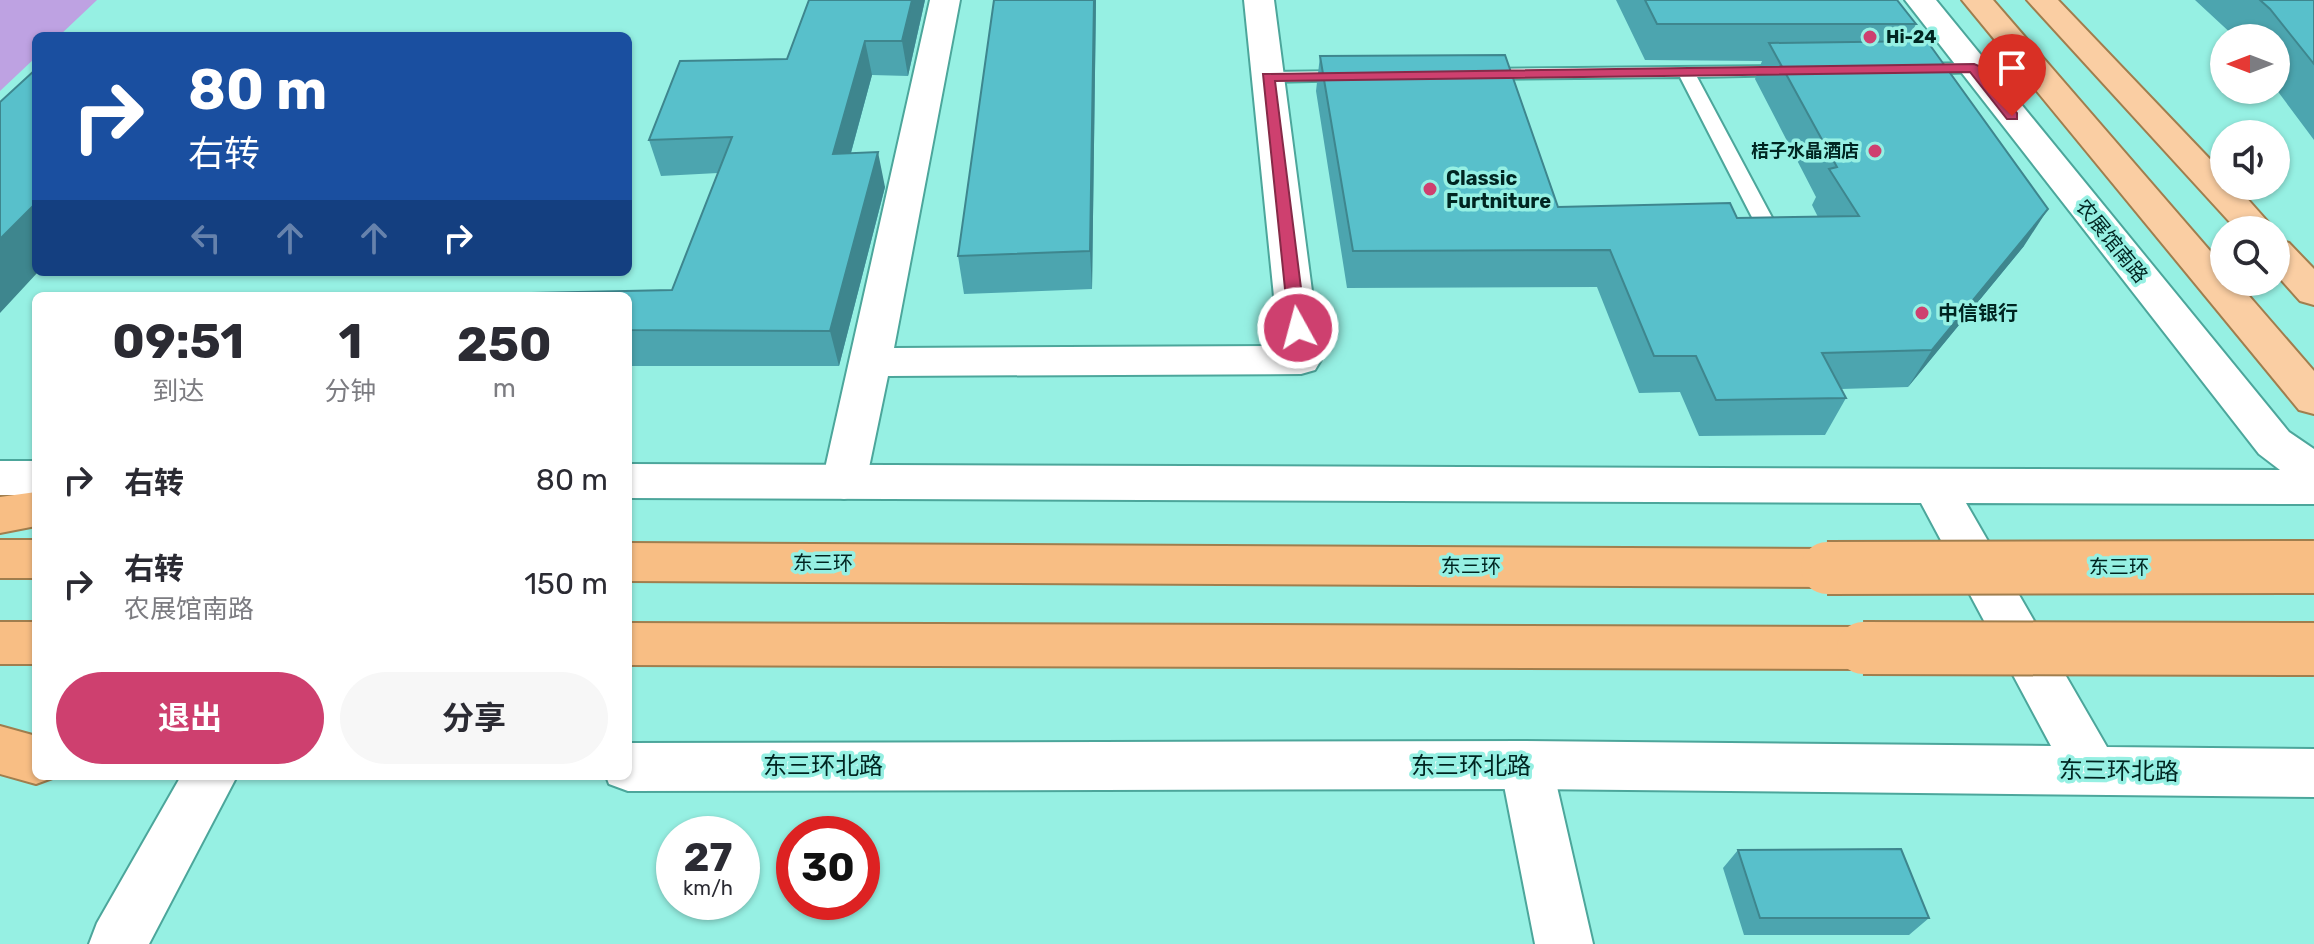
<!DOCTYPE html>
<html lang="zh">
<meta charset="utf-8">
<style>
body{margin:0;font-family:Rubik,"Noto Sans SC",sans-serif;background:#f7f7f7;color:#2b2b33;height:100vh;display:flex;flex-direction:column;font-size:30px;white-space:nowrap}
*{box-sizing:border-box;margin:0}
p{font-size:26px;color:#7c7c81}
.icon{flex:none;width:44px;height:44px;fill:none;stroke:currentColor;stroke-width:2;stroke-linecap:round;stroke-linejoin:round}
.map{position:relative;flex:1;overflow:hidden}
.side{position:absolute;left:32px;top:292px;width:600px;height:488px;display:flex;flex-direction:column;background:#fff;border-radius:12px;box-shadow:0 2px 6px #0004}
.side>*{flex:none}
.banner{position:absolute;left:32px;top:32px;width:600px;height:244px;border-radius:12px;box-shadow:0 2px 6px #0004;background:#1a4fa0;color:#fff;overflow:hidden}
.needle{width:52px;rotate:270deg}
.tools{position:absolute;left:2210px;top:24px;display:grid;gap:16px}
.tools a{display:grid;place-items:center;width:80px;height:80px;border-radius:50%;background:#fff;box-shadow:0 2px 6px #0004;font-size:40px}
.speed{position:absolute;left:656px;top:816px;display:flex;gap:16px;font-size:40px;font-weight:700;text-align:center}
.speed>*{display:grid;place-content:center;width:104px;height:104px;border-radius:50%;background:#fff;box-shadow:0 2px 6px #0004;line-height:1}
.speed small{font-size:20px;font-weight:400}
.speed .limit{border:12px solid #d22;background:#fff;color:#111}
.pin{position:absolute;display:grid;place-items:center;width:68px;height:68px;color:#fff;margin:-82px -34px;border-radius:50% 50% 50% 0;rotate:-45deg;box-shadow:0 0 8px #0007}
.pin .icon{rotate:45deg}
.me{position:absolute;width:88px;margin:-44px;rotate:353deg;stroke-linejoin:round;filter:drop-shadow(0 0 6px #0008)}
.turn{display:flex;align-items:center;gap:28px;height:168px;padding:0 24px;font-size:36px}
.turn .icon{width:104px;height:104px;stroke-width:2.5}
.turn b{display:block;font-size:56px;line-height:68px}
.lanes{display:flex;align-items:center;height:76px;padding:0 24px;background:#0003;justify-content:center;gap:40px;direction:ltr}
.lanes .off{opacity:.35}
.eta{display:flex;justify-content:space-evenly;align-items:center;height:136px;text-align:center}
.eta b{font-size:48px;font-weight:700;line-height:56px}
.primary-button{display:flex;gap:16px;margin-top:auto;padding:16px 24px}
.primary-button a{flex:1;height:92px;border-radius:48px;background:#ce406f;color:#fff;font-size:32px;font-weight:700;line-height:92px;text-align:center}
.primary-button a+a{background:#f7f7f7;color:#2b2b33}
ul{padding:0;list-style:none}
li{display:flex;align-items:center;gap:24px;height:104px;padding:0 24px}
li div{flex:1}
li b{display:block;font-size:30px}
li em{font-style:normal}
.map>svg:first-child{display:block}
.green{fill:#bea2e2}
.lines{fill:none;stroke-linecap:round;stroke-linejoin:round}
.service-casing{stroke:#4ca69b;stroke-width:4}
.minor-casing{stroke:#4ca69b;stroke-width:4}
.tertiary-casing{stroke:#4ca69b;stroke-width:4}
.primary-casing{stroke:#a07e4e;stroke-width:4}
.trunk-casing{stroke:#a07e4e;stroke-width:4}
.service{fill:#fff;fill-rule:evenodd}
.minor{fill:#fff;fill-rule:evenodd}
.tertiary{fill:#fff;fill-rule:evenodd}
.primary{fill:#facea3;fill-rule:evenodd}
.trunk{fill:#f8be84;fill-rule:evenodd}
.trunk-bridge-casing{stroke:#a07e4e;stroke-width:56;stroke-linecap:butt}
.trunk-bridge{stroke:#f8be84;stroke-width:52}
.wall{fill:#4ca5af}
.shaded-wall{fill:#3e868e}
.building{fill:#58c0cb;stroke:#3e868e;stroke-width:2}
.route{fill:#ce406f;stroke:#862a48;stroke-width:2}
.poi-dot{fill:#ce406f;stroke:#96f0e3;stroke-width:3}
.labels{text-anchor:middle;stroke-width:7;stroke-linejoin:round;paint-order:stroke}
.far-poi-label{font-size:18px;font-weight:bold;fill:#002521;stroke:#96f0e3;text-anchor:start}
.poi-label{font-size:20px;font-weight:bold;fill:#002521;stroke:#96f0e3;text-anchor:start}
.street-label{font-size:20px;fill:#002521;stroke:#96f0e3}
.near-street-label{font-size:24px;fill:#002521;stroke:#96f0e3}
</style>
<div class="map">
<svg width="2314" height="944" viewBox="0 0 2314 944">
<rect width="100%" height="100%" fill="#96f0e3"/>
<path class="green" d="M0,0H97L59,36H36V57L0,91Z"/>
<g class="lines">
<defs>
<path id="service" d="M1974,63L1980,64L1983,68L1980,72L1916,74L1907,69L1916,64Z
M1788,66L1794,67L1797,71L1794,75L1697,77L1776,225L1766,231L1756,225L1680,77L1480,79L1471,74L1480,69Z
M1348,71L1357,76L1354,80L1268,82L1259,77L1268,72Z"/>
<path id="minor" d="M930,0H960L894,348L1279,346L1244,0H1274L1321,360L1315,370L1301,374L888,376L866,482L860,494L844,499L828,494L822,482Z
M1526,741L1545,748L1552,765L1593,944H1535L1500,765L1507,748Z
M181,776H237L149,944H89L97,923Z"/>
<path id="tertiary" d="M1905,0H1936L2289,432L2314,449V504L1966,503L2107,747L2314,749V797L1526,789L628,791L609,784L606,776H628V743L1526,741L2051,746L1921,503L628,498V464L2280,470L2259,454Z
M0,461H36V495H0Z"/>
<path id="primary" d="M1962,0H1993L2224,267V282H2237L2314,371V414L2299,410Z
M2027,0H2058L2224,174V186H2236L2275,230H2237Z
M2276,239L2289,243L2314,269V305L2300,301L2276,274Z"/>
<path id="trunk" d="M36,492V526L0,533V497Z
M0,540H36V578H0Z
M628,543L1827,549L1844,555L1850,568L1844,581L1827,587L628,581Z
M0,622H36V664H0Z
M628,623L1863,627L1880,633L1888,648L1880,663L1863,669L628,665Z
M0,726L36,736V776L55,777L36,784L0,774Z"/>
</defs>
<use href="#service" class="service-casing"/>
<use href="#minor" class="minor-casing"/>
<use href="#tertiary" class="tertiary-casing"/>
<use href="#primary" class="primary-casing"/>
<use href="#trunk" class="trunk-casing"/>
<use href="#service" class="service"/>
<use href="#minor" class="minor"/>
<use href="#tertiary" class="tertiary"/>
<use href="#primary" class="primary"/>
<use href="#trunk" class="trunk"/>
<defs>
<path id="trunk-bridge" d="M1827,568L2314,567
M1863,648L2314,649"/>
</defs>
<use href="#trunk-bridge" class="trunk-bridge-casing"/>
<use href="#trunk-bridge" class="trunk-bridge"/>
</g>
<path class="wall" d="M925,0L908,76L872,75L851,153L885,187L839,366H628V296L672,290L718,173L661,176L649,140L787,59Z
M1096,0L1092,289L964,294L958,256Z
M1616,0H1897L1916,24L1908,41L2024,246L1908,387L1841,389L1846,398L1825,435L1699,436L1680,392L1639,393L1597,287L1347,288L1316,91L1320,56L1558,207L1737,218L1818,217L1812,205L1816,197L1755,79L1762,61L1645,60Z
M2195,0H2314V140L2276,89V38H2236Z
M1738,850L1929,918L1909,935H1744L1723,868Z"/>
<path class="shaded-wall" d="M912,0H925L908,76L902,41Z
M1094,0H1096L1092,289L1090,251Z
M865,41L872,75L841,189L833,154Z
M878,152L885,187L839,366L830,331Z
M36,203V272H38L0,313V239Z
M2048,209L2024,246L1908,387L1932,350Z"/>
<path class="building" d="M809,0H912L902,41H865L833,154L878,152L830,331L628,330V296H388L672,290L732,137L649,140L680,61L787,59Z
M994,0H1094L1090,251L958,256Z
M1645,0H1897L1916,24H1657Z
M2260,0H2314V64L2270,9Z
M1927,41L2048,209L1932,350L1822,353L1846,398L1716,400L1696,356H1654L1610,250L1353,251L1320,56L1505,55L1558,207L1730,203L1737,218L1859,216L1829,169L1837,167L1769,43Z
M36,69V203L0,239V102Z
M1901,849L1929,918H1760L1738,850Z"/>
<path class="route" d="M1974,64L1979,66L2017,113V119H2007L1970,72L1275,81L1306,328L1298,334L1289,328L1263,74Z"/>
<g class="poi-dot">
<circle cx="1870" cy="37" r="8"/>
<circle cx="1875" cy="151" r="8"/>
<circle cx="1430" cy="189" r="8"/>
<circle cx="1922" cy="313" r="8"/>
</g>
<g class="labels">
<g class="far-poi-label">
<text x="1886" y="43">Hi-24</text>
<text x="1859" y="157" text-anchor="end">桔子水晶酒店</text>
</g>
<g class="poi-label">
<text x="1446" y="185">Classic<tspan x="1446" dy="23">Furtniture</tspan></text>
<text x="1938" y="320">中信银行</text>
</g>
<g class="street-label">
<text transform="translate(2112 241) rotate(51)" y="7">农展馆南路</text>
<text x="823" y="570">东三环</text>
<text x="1471" y="573">东三环</text>
<text x="2119" y="574">东三环</text>
</g>
<g class="near-street-label">
<text x="823" y="774">东三环北路</text>
<text x="1471" y="774">东三环北路</text>
<text transform="translate(2119 771) rotate(1)" y="8">东三环北路</text>
</g>
</g>
</svg>
<div class="tools">
<a><svg class="needle" viewBox="-14 -14 28 28"><path d="M0-13l5 13h-10z" fill="#e53935"/><path d="M0 13l5-13h-10z" fill="#7c7c81"/></svg></a>
<a><svg class="icon" aria-label="sound" viewBox="0 0 24 24"><path d="M4 9h4l5-4v14l-5-4H4zM17 9q2 3 0 6"/></svg></a>
<a><svg class="icon" aria-label="search" viewBox="0 0 24 24"><circle cx="10" cy="10" r="6"/><path d="M15 15l6 6"/></svg></a>
</div>
<div class="speed"><div>27<small>km/h</small></div><div class="limit">30</div></div>
<div class="pin" style="left:2012px;top:116px;background:#d93025"><svg class="icon" aria-label="arrive" viewBox="0 0 24 24"><path d="M6 21V4h12l-3 4 3 4H6"/></svg></div>
<svg class="me" style="left:1298px;top:328px" viewBox="-20 -20 40 40"><circle r="17" fill="#ce406f" stroke="#fff" stroke-width="3"/><path d="M0-11L8 9 0 5-8 9z" fill="#fff"/></svg>
<div class="banner">
<div class="turn"><svg class="icon" aria-label="right" viewBox="0 0 24 24"><path d="M7 20v-9h11M14 6l5 5-5 5"/></svg><div><b>80 m</b>右转</div></div>
<div class="lanes"><svg class="icon off" aria-label="left" viewBox="0 0 24 24"><path d="M17 20v-9H6M10 6l-5 5 5 5"/></svg><svg class="icon off" aria-label="ahead" viewBox="0 0 24 24"><path d="M12 20V5M6 11l6-6 6 6"/></svg><svg class="icon off" aria-label="ahead" viewBox="0 0 24 24"><path d="M12 20V5M6 11l6-6 6 6"/></svg><svg class="icon" aria-label="right" viewBox="0 0 24 24"><path d="M7 20v-9h11M14 6l5 5-5 5"/></svg></div>
</div>
<section class="side">
<div class="eta">
<div><b>09:51</b><p>到达</p></div>
<div><b>1</b><p>分钟</p></div>
<div><b>250</b><p>m</p></div>
</div>
<ul>
<li><svg class="icon" aria-label="right" viewBox="0 0 24 24"><path d="M7 20v-9h11M14 6l5 5-5 5"/></svg><div><b>右转</b></div><em>80 m</em></li>
<li><svg class="icon" aria-label="right" viewBox="0 0 24 24"><path d="M7 20v-9h11M14 6l5 5-5 5"/></svg><div><b>右转</b><p>农展馆南路</p></div><em>150 m</em></li>
</ul>
<div class="primary-button"><a>退出</a><a>分享</a></div>
</section>
</div>
